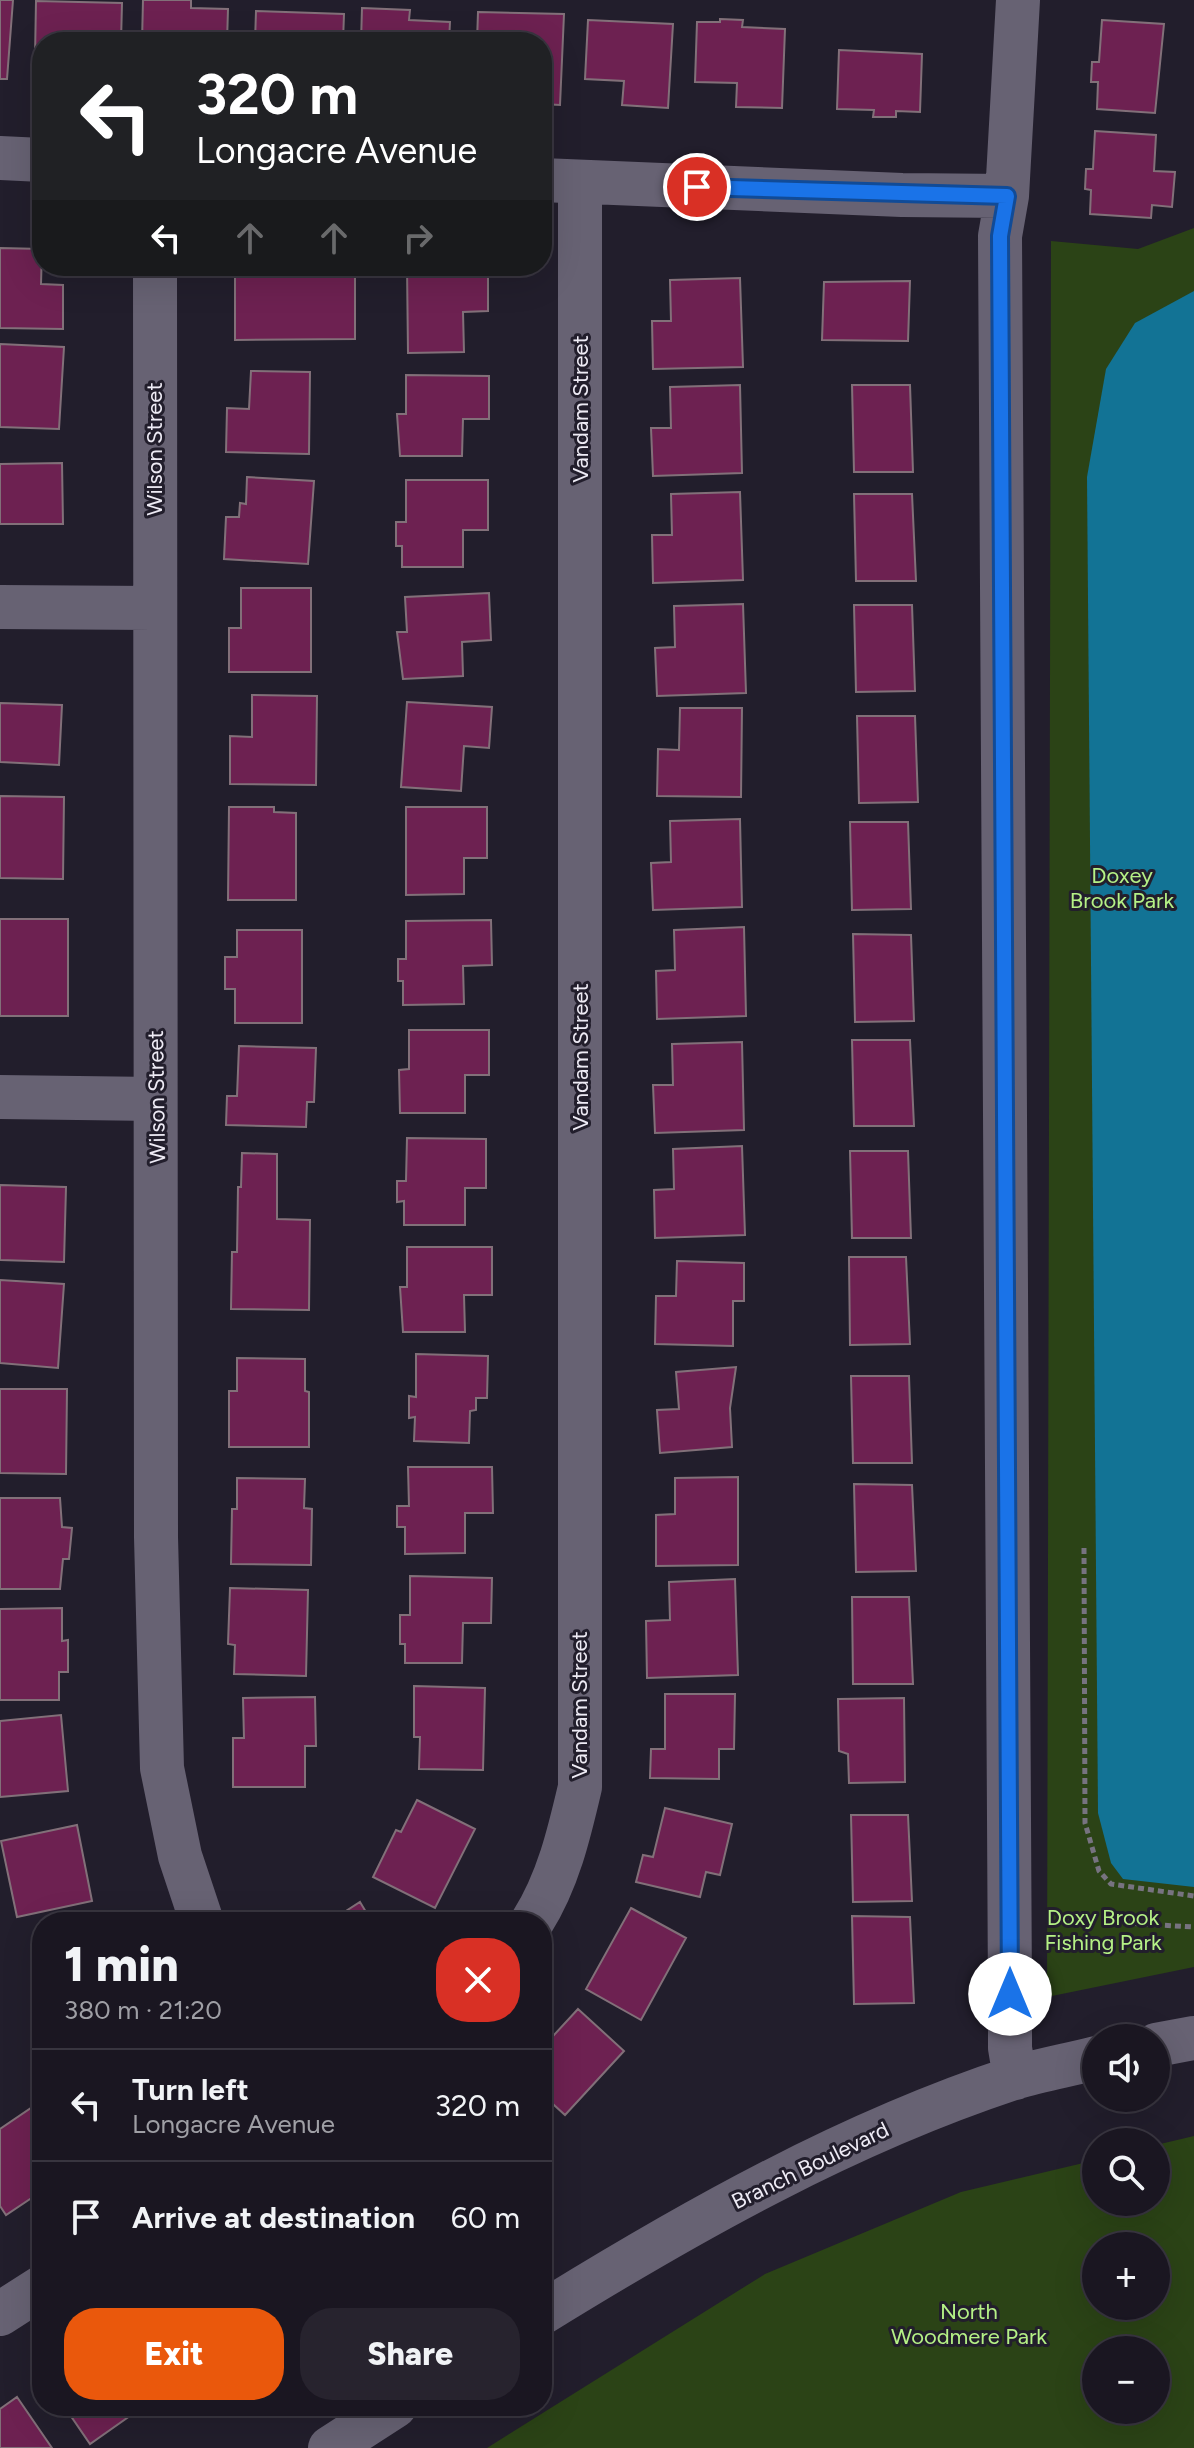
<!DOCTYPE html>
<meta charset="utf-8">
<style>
body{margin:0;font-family:Figtree,sans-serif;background:#27232e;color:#f1f3f6;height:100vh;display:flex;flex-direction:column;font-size:30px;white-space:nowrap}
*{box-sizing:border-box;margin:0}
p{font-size:26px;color:#9f9fa5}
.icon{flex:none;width:44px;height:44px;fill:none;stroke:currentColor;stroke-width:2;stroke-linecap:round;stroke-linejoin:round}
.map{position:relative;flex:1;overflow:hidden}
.sheet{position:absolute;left:32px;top:1912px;width:520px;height:504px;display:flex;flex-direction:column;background:#1a1621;border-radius:32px;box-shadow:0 8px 32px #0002,0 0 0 2px #38353f}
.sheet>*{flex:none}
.top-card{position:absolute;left:32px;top:32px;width:520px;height:244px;border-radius:32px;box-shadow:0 8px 32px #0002,0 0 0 2px #38353f;background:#202124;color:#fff;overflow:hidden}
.controls{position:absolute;left:1082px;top:2024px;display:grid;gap:16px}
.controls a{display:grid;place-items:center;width:88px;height:88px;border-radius:50%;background:#1a1621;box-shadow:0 8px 32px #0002,0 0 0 2px #38353f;font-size:40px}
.pin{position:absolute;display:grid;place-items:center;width:68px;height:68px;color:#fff;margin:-34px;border:4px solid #fff;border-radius:50%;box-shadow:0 2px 8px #0007}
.me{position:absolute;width:88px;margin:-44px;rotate:0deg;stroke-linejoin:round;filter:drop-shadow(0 0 6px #0008)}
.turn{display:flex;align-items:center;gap:28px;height:168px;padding:0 32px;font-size:36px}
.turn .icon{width:104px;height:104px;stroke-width:2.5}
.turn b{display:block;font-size:56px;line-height:68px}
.lanes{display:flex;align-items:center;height:76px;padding:0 32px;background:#0003;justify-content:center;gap:40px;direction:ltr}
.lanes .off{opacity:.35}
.round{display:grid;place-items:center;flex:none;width:84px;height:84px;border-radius:32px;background:#27232e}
.headline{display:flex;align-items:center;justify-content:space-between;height:136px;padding:0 32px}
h1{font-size:48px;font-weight:800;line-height:60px}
.action{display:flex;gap:16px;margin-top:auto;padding:16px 32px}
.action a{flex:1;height:92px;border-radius:32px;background:#ea580c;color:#fff;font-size:32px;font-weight:800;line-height:92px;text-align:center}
.action a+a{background:#27232e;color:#f1f3f6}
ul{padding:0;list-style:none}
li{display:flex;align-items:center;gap:24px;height:112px;padding:0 32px;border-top:2px solid #38353f}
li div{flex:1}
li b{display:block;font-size:30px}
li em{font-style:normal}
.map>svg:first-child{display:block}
.green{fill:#2b4316;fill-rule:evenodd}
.water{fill:#127395}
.building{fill:#6d2151;stroke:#827079;stroke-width:2}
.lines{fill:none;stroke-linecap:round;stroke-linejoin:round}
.path{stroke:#777380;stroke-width:5;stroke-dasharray:6 4;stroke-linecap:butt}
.minor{stroke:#676273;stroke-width:44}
.route-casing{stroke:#114b97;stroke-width:20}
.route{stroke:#1a73e8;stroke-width:14}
.labels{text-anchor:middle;stroke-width:6;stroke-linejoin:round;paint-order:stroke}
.street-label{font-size:22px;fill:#eeebf5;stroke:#221e2c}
.park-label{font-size:22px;fill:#b5f186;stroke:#221e2c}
</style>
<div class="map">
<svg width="1194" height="2448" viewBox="0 0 1194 2448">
<rect width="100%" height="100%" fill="#221e2c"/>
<path class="green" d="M1194,228V1967L1047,1997L1051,241L1138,249Z
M1194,2136V2448H487L765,2274L961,2192L1096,2160V2202H1156V2145ZM1096,2246H1156V2306H1096ZM1096,2350H1156V2410H1096Z"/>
<path class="water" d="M1194,291V1887L1123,1879L1111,1863L1098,1813L1087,477L1106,369L1135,323Z"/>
<path class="building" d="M0,0H13L7,79H0Z
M143,0H191V8L228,9L227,42H142Z
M36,1L122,3L121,42H42V58L35,57Z
M362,8L410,10L409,20L450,22L449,42H361Z
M256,11L344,14L343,42H255Z
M478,12L564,14L560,105L542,104V42H477Z
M720,19L743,20L742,27L785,29L782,108L736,107L737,83L695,82L697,22H720Z
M588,20L673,24L668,108L622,105L624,81L585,79Z
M1102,20L1164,24L1155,113L1097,109L1098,82H1091L1092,62H1099Z
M839,50L922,54L920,112L896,111V117H873L874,110L837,109Z
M1095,131L1156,135L1154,171L1175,172L1172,207L1152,205L1151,218L1090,214L1091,190L1085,189L1086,169H1093Z
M0,248L42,249L41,284L63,285V329L0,328Z
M235,266H355V339L235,340Z
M407,266H488V311L463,312L464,352L408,353Z
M740,278L743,367L653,369L652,321H671L670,280Z
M910,281L908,341L822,340L824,282Z
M0,344L64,347L59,429L0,427Z
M251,371L310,372L309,454L226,452L227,408L249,409Z
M406,375L489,376V419H463L462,456H400L397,414H406Z
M740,385L742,473L653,476L651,428H671L670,387Z
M852,385H910L913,472H854Z
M62,463L63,524H0V464Z
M247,477L314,481L308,564L224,559L226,517H239L240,503L246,504Z
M406,480H488V530H463V567H402V546H396V522H406Z
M740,492L743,580L653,583L652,535H672L671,494Z
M854,494H912L916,581H856Z
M241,588H311V672H229V628H241Z
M489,593L491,640L462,642L463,676L403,679L397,632H407L405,597Z
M743,604L746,693L657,696L655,648L675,647L674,606Z
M854,605H912L915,691L856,692Z
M252,695L317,696L316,785L230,784V736L252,737Z
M407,702L492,707L489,748L464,746L461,791L401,787Z
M0,703L62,705L59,765L0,762Z
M680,708H742L741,797L657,796L658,749L679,750Z
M857,716H915L918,802L859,803Z
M0,796L64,797L63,879L0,878Z
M229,807H274V812L296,813V900H228Z
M406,807H487V858H464V894L406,895Z
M740,819L742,907L653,910L651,863L671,862L670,821Z
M850,822H908L911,909L852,910Z
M0,919H68V1016H0Z
M491,920L492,965L463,966L464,1004L403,1005V981H398V959H406V921Z
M744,927L746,1016L657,1019L656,971L675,970L674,930Z
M237,930H302V1023H235V989H225V957H237Z
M853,934L911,935L914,1021L855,1022Z
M409,1030H489V1075H465V1113H400L399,1070L409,1069Z
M852,1040H910L914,1126H854Z
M742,1042L744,1130L655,1133L653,1085H673L672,1044Z
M239,1046L316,1048L314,1102H307L306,1127L226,1125L227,1096H237Z
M407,1138L486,1139V1188H465V1225H404V1201L397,1202V1181H406Z
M742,1146L745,1235L655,1238L654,1190L674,1189L673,1149Z
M850,1151H908L911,1238H852Z
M242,1153L277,1154V1219L310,1220L309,1310L231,1309L232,1252H237L238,1187H241Z
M0,1185L66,1187L64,1262L0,1260Z
M407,1247H492V1295H464L465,1332H403L400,1287H407Z
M849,1257H906L910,1344L850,1345Z
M677,1261L744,1263V1301H733V1346L655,1344L656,1296H676Z
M0,1280L64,1284L58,1368L0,1363Z
M416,1354L488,1356L487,1398H476V1410L470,1411L469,1443L414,1441L415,1417L409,1418V1396L416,1397Z
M237,1358L305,1359V1391L309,1392V1447H229V1391H237Z
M736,1367L730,1408L732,1447L660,1453L657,1410L679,1409L676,1372Z
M851,1376H909L912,1463H853Z
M0,1389H67L66,1474L0,1473Z
M408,1467H492L493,1513H465V1553L405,1554V1527H397V1506H409Z
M738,1477V1565L656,1566V1515L675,1514V1478Z
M237,1478L305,1479L304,1508L312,1509L311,1565L231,1564L232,1509H237Z
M854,1484L912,1485L916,1571L856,1572Z
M0,1498H60L62,1527L72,1528L69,1559H63L60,1589H0Z
M410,1576L492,1578L491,1623H463L462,1663H405V1644H400V1615H410Z
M735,1579L738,1675L647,1678L646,1621L670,1620L669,1582Z
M230,1588L308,1590L306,1676L234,1674L235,1645L228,1644Z
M852,1597H909L913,1684H853Z
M62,1608V1641L68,1640V1672H59V1700H0V1609Z
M414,1686L485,1688L483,1770L419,1769L420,1737H414Z
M665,1694H735L734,1749H719V1779L650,1778L651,1749H665Z
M315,1697L316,1746H305V1787H233V1738H244L243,1698Z
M904,1698L905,1782L849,1783L848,1754L839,1751L838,1699Z
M61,1715L68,1791L0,1797V1721Z
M417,1800L475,1829L435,1908L373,1877L396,1830L401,1832Z
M665,1808L732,1824L720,1875L706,1872L700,1897L636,1882L643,1855L653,1857Z
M851,1815H908L912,1901L853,1902Z
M77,1825L92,1901L17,1917L1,1841Z
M360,1902L372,1922H329Z
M631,1908L686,1938L641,2020L586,1989Z
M852,1916L910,1917L914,2003L854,2004Z
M42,1973V1998L33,1976Z
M578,2009L624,2051L565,2115L542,2094V2048Z
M31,2108L42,2124V2191L6,2215L0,2206V2129Z
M17,2397L52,2448H0V2409Z
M64,2406H144L90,2444Z"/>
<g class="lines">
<path class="path" d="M1084,1548L1085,1823L1099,1871L1111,1884L1194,1896
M1125,1923L1194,1927"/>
<path class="minor" d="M0,158L42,160
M542,180L902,195L1007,196
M155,266L156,1537L162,1768L180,1856L202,1922
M0,607L153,608
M0,1097L155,1099
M532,1922C558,1881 569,1834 580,1787V182
M1156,2045L1194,2038
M1015,2078L1010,2048V1994L1000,236L1007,196L1018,0
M542,2313C691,2221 847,2133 1014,2078C1040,2070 1069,2065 1096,2058
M0,2314L42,2287
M330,2448L395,2406"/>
</g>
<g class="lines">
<defs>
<path id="route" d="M697,187L1007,196L1000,236L1010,1994"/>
</defs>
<use href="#route" class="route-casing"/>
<use href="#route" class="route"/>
</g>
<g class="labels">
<g class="street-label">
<text transform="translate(580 409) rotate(-90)" y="8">Vandam Street</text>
<text transform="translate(154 449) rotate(-90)" y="8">Wilson Street</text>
<text transform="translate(580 1057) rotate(-90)" y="8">Vandam Street</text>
<text transform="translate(156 1097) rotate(-91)" y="8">Wilson Street</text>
<text transform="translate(579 1705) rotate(-90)" y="8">Vandam Street</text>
<text transform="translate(810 2165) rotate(-26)" y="8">Branch Boulevard</text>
</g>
<g class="park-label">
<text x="1122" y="883">Doxey<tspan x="1122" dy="25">Brook Park</tspan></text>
<text x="1103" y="1925">Doxy Brook<tspan x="1103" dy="25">Fishing Park</tspan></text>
<text x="969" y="2319">North<tspan x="969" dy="25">Woodmere Park</tspan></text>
</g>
</g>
</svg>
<div class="controls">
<a><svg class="icon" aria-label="sound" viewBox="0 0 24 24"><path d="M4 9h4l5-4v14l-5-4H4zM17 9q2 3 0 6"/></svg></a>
<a><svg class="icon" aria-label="search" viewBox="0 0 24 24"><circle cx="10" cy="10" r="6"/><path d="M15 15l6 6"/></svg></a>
<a>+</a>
<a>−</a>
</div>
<div class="pin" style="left:697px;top:187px;background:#d93025"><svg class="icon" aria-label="arrive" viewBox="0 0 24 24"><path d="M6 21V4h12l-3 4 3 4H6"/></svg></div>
<svg class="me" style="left:1010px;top:1994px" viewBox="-20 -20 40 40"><circle r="19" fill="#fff"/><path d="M0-13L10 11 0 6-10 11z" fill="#1a73e8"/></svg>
<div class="top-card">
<div class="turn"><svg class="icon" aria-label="left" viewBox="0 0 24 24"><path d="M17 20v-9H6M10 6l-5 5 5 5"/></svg><div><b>320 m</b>Longacre Avenue</div></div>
<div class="lanes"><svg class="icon" aria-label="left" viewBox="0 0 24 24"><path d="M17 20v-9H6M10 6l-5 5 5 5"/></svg><svg class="icon off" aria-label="ahead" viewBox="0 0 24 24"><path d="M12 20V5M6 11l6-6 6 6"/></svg><svg class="icon off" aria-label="ahead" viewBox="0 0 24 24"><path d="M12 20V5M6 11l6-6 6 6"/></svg><svg class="icon off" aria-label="right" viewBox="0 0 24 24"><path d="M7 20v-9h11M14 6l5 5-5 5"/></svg></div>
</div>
<section class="sheet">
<div class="headline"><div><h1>1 min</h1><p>380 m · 21:20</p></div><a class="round" style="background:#d93025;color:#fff"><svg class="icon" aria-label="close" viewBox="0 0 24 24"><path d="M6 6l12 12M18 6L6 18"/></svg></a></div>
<ul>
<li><svg class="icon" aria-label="left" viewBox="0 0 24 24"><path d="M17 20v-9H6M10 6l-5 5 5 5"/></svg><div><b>Turn left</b><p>Longacre Avenue</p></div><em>320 m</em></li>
<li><svg class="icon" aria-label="arrive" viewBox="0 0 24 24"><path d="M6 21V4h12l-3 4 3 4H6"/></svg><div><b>Arrive at destination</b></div><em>60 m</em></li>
</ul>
<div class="action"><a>Exit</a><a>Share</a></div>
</section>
</div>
